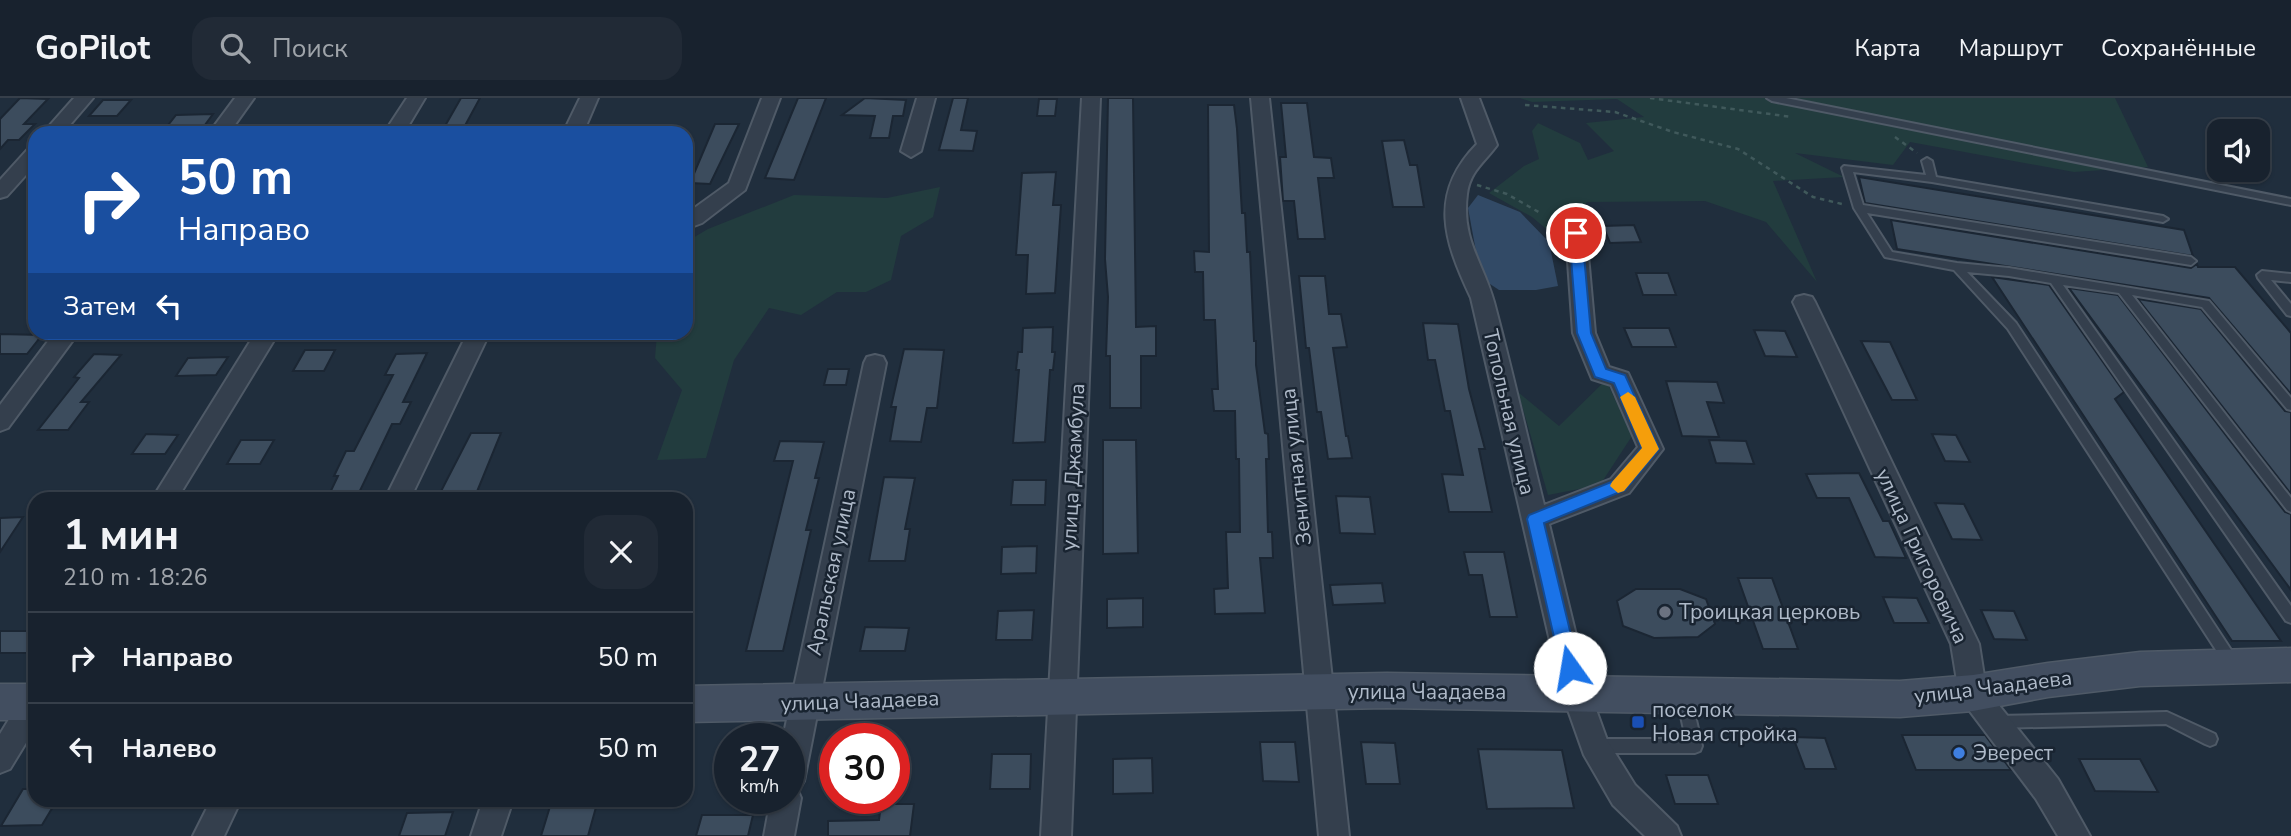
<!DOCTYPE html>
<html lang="ru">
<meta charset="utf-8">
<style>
body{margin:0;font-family:"Nunito Sans",sans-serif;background:#212a36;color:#f1f3f6;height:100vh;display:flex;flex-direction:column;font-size:26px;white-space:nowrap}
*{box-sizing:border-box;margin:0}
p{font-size:23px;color:#9fa4aa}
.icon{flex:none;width:38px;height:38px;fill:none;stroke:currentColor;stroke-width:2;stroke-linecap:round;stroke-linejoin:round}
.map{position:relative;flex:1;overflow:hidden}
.sheet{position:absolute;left:28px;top:394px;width:665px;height:315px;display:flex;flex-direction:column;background:#18222e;border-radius:21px;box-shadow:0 2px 5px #0004,0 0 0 2px #363f4a}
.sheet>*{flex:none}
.banner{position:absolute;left:28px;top:28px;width:665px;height:214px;border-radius:21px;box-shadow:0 2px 5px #0004,0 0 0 2px #363f4a;background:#1a4fa0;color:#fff;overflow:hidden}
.controls{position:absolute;left:2207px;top:21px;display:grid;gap:14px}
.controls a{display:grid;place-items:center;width:63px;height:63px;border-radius:14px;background:#18222e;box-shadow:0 2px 5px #0004,0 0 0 2px #363f4a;font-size:35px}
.speed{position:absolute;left:714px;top:625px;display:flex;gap:14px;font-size:35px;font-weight:700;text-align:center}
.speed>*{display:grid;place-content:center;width:91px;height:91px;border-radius:50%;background:#18222e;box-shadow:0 2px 5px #0004,0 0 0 2px #363f4a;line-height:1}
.speed small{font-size:18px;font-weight:400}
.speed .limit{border:10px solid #d22;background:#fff;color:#111}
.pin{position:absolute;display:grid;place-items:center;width:60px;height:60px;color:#fff;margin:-30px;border:4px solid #fff;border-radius:50%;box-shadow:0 2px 7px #0007}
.me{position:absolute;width:77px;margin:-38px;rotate:347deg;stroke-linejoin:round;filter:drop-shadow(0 0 5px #0008)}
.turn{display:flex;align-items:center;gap:24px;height:147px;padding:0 35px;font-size:32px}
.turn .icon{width:91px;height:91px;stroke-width:2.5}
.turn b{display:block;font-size:49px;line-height:60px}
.then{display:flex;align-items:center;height:66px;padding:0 35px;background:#0003;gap:14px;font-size:26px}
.round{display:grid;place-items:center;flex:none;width:74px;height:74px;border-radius:21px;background:#212a36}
.headline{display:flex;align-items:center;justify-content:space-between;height:119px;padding:0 35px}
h1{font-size:42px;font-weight:700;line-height:52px}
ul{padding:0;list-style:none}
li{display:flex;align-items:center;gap:21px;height:91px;padding:0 35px;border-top:2px solid #363f4a}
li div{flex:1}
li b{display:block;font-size:26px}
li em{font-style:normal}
header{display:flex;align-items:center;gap:42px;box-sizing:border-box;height:98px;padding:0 35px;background:#18222e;border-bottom:2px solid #363f4a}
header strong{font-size:33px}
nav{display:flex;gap:38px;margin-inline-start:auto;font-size:24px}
.search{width:490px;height:63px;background:#212a36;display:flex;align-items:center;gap:18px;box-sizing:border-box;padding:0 24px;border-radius:21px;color:#9fa4aa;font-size:26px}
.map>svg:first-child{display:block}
.green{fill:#223c3e}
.water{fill:#324a66}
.building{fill:#3c4c5d;stroke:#1b2633;stroke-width:2}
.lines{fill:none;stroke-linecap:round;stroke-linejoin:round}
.lane-casing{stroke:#4f5a67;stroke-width:4}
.street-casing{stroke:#4f5a67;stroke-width:4}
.secondary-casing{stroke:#4f5a67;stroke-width:3}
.path{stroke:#40595b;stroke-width:2.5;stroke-dasharray:4.5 4.5;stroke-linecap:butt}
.lane{fill:#343f4d;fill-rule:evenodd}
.street{fill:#343f4d;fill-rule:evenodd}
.secondary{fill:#424e60;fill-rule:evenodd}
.route{fill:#1a73e8;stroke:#114b97;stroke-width:2}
.slow{fill:#f59e0b}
.worship-dot{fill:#6b7280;stroke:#192431;stroke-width:2.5}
.transit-dot{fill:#1a4fb4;stroke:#192431;stroke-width:2.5}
.shop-dot{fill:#3f7fe0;stroke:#192431;stroke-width:2.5}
.labels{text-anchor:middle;stroke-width:5;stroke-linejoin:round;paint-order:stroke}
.street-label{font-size:21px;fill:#afbac9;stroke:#192431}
.poi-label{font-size:21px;fill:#afbac9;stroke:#192431;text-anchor:start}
</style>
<header>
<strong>GoPilot</strong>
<div class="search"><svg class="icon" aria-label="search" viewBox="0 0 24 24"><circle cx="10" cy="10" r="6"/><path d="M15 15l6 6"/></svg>Поиск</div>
<nav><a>Карта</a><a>Маршрут</a><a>Сохранённые</a></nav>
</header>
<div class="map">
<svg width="2291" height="738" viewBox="0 0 2291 738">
<rect width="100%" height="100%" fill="#202e3d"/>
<path class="green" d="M1520,0H2115L2148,69L2074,74L1910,44L1893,67L1795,55L1844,79L1773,83L1817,184L1766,124L1705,103L1587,104L1556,139L1532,119L1489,95L1524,68L1539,61L1532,33L1538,25L1580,45L1588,62L1614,53L1586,25L1644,19L1617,1L1532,4Z
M940,89L933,119L901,138L891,182L866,194H837L801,217L769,210L734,262L706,360L657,362L682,292L655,260L657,235L686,234V144L708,131L794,97L887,100Z
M1606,282L1632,338L1600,387L1548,397L1518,294L1559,328Z"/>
<path class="water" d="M1478,97L1520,114L1549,144L1558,188L1536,192H1499L1481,180L1468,110Z"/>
<path class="building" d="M20,0L48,1L24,26H35L19,42H8L0,51V21Z
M461,0H480L461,35H441Z
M798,0H826L794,82L765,80Z
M865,0L906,2L903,18H893L889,40H870L875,18L842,17Z
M953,0H968L961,32L977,33L973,53L939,52Z
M1108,0H1133L1136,229L1156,228V258H1141V310H1110V258H1106L1108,199L1105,161Z
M1039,1H1057L1055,18H1037Z
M103,2H131L117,18H89Z
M1281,5H1307L1314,59L1331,60L1334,80H1318L1325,141H1298L1294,103H1283L1280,59H1286Z
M1208,7H1234L1237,31L1242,115H1245L1247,154H1250L1254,243H1256V267L1265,335L1268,336L1269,361H1266L1268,434H1272L1273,460H1260L1265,515L1215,516L1214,491L1228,490L1226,434H1240L1239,361H1236L1235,313H1214L1212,291H1218L1215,222H1204L1203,174H1195L1194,153L1209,154Z
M213,16L199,35H162L176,17Z
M715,26H739L710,86L690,85Z
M1404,42L1410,67H1417L1424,109H1393L1382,43Z
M1056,74L1053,107H1061L1055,195L1026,196L1028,157H1016L1022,75Z
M1859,79L2184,132L2193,158L1865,105Z
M1891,122L2191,170L2197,166L2198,169H2235L2291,235V296L2209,200L1897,151Z
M1634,127L1641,144L1610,145L1603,128Z
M1636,175H1668L1676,197H1643Z
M1299,178H1325L1329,216H1341L1347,249L1333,250L1346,338H1348L1352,360L1328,361L1321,314H1317L1309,250H1306Z
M1992,179L2049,187L2124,294L2115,301L2281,543H2232Z
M2069,190L2118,197L2285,414L2291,416V492Z
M2138,201L2201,211L2285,313L2291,314V396Z
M1423,225L1458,226L1469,291L1485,351H1479L1492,414H1449L1442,376L1463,377L1450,313H1445L1435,262H1428Z
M1053,229L1052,254H1055L1053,272H1050L1045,344L1013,345L1019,272H1016L1018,254H1022L1023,230Z
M1624,230H1669L1676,249H1632Z
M1754,232L1785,233L1797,259L1765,258Z
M0,236L42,237L27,256H0Z
M1861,243L1890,244L1917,302H1892Z
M904,251L944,252L937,310H927L921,344L890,343L896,309H891Z
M305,252H335L324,273H293Z
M427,255L403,304H411L400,326H392L356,401H327L338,378H334L346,353H354L393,277H385L396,256Z
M94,256L121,257L81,304H89L68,332H38L79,280L74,279Z
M228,259L216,277L176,278L188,260Z
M828,271H849L846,287H824Z
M1666,283L1717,284L1724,305L1707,304L1719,339L1682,338Z
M471,335H501L474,401H437Z
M146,336L178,337L165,356H132Z
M1932,336L1956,337L1970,364L1945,363Z
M241,342H274L260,366H227Z
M1103,342H1136L1138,455L1103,456Z
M1709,342L1746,343L1754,366L1716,365Z
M780,343L824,344L815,380H819L806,432H811L783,553H746L793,363H774Z
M1859,375L1883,423H1889L1906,460L1875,459L1849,400H1817L1806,376Z
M884,379L915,380L905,431H910L905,463H869Z
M1013,382H1046L1045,407H1011Z
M1336,398L1370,399L1375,436L1340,435Z
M1935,405L1964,406L1982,442L1952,441Z
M23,419L0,454V420Z
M1037,448L1036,475L1001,476L1002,449Z
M1464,454H1504L1517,519H1490L1482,477H1469Z
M1738,480H1772L1798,551H1763Z
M1382,485L1385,505L1333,507L1330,487Z
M1636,491H1680L1706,501L1715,526L1698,539L1654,540L1623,528L1617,503Z
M1883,499L1917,500L1929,525H1894Z
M1143,500V529L1107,530V501Z
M1034,512L1032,542H996L998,513Z
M1981,512L2014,513L2027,542L1994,541Z
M865,529L909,530L905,553H860Z
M0,533H35V555H0Z
M1902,637H1985L2011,672H1916Z
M1793,639L1825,640L1836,671H1805Z
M1260,644H1295L1299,684L1263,683Z
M1361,644L1395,645L1400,686H1366Z
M1478,651L1562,652L1574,710L1487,711Z
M992,656H1031L1030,691H990Z
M1152,660L1153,695L1113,696V661Z
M2079,661H2140L2158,694L2095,693Z
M1666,677H1708L1718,706H1675Z
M23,691H35V702H57L42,727L1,728Z
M552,702H598L588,738H541Z
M881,706H914L910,738H828V723L879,722Z
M453,714L445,738H399L407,715Z
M702,717H753L748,738H696Z"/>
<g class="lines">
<defs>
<path id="lane" d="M1767,0H1786L2291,101V107L1772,3Z
M1927,60L1932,63L1936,79L2163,118L2168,121L2163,124L1932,84L1853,74L1863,107L2191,159L2196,163L2191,167L1867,115L1892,154L1957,165L2009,170L2209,203L2291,300V312L2287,311L2202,209L2132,197L2291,400V414L2287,412L2119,195L2063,187L2291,508V525L2286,523L2051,185L2009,178L1967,174L2016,225L2237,561L2239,565L2237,569L2232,571L2227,569L2008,231L1954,172L1885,159L1854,110L1842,70L1844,68L1926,77L1922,63Z
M2262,173L2291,176V184L2271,182L2291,206V218L2287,217L2258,180L2257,177Z
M1684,594L1689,596L1691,600L1702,648L1700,653L1695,655H1595L1590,653L1588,648L1590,643L1595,641H1686L1677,600L1679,596Z
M2167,614L2215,636L2217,641L2215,646L2210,648L2205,646L2166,626L1997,630L1992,629L1990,624L1992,619L1997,618Z"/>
<path id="street" d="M74,0H93L63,35H43Z
M235,0H254L229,35H209Z
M407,0H425L404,35H384Z
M580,0H598L583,35H563Z
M762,0H780L745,92L702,125L686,131V116L729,85Z
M917,0H935L921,53L911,59L901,53Z
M1082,0H1100L1071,738H1041Z
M1251,0H1269L1349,738H1319Z
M1461,0H1479L1497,47C1484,65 1470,73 1467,96C1461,142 1483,164 1494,204C1512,271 1527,339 1544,407L1611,381L1638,349L1611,287L1592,281L1573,235L1566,135L1569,130H1583L1586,135L1595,235L1609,269L1628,275L1663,351L1629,395L1549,426L1590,595L1607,642L1635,687L1677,728L1681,738H1645L1613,707L1584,657L1562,595L1471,200C1444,143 1428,96 1477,46Z
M35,49V67L7,98L0,100V82L28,51Z
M1804,197L1812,199L1815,204L1979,546L1986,591L2058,681L2090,738H2058L2036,701L1963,604L1959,595L1951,546L1793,204L1796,199Z
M55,234H79L8,330L0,333V307Z
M256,234H279L177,401H152Z
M468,234H490L410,401H385Z
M875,257L883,259L886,265L804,683L798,693L801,700L794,738H764L771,700H789V640H783L864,265L867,259Z
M35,591V630L10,671L0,675V636L25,595Z
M211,702H241L224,738H193Z
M483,702H513L501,738H471Z"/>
<path id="secondary" d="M2291,550V584L2140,588L2048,599L1973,613L1900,619L1387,610L686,624V588L1387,575L1900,583L1973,577L2048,565L2140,554Z
M0,586H35V622H0Z"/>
</defs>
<use href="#lane" class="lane-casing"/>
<use href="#street" class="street-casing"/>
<use href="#secondary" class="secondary-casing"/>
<path class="path" d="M1650,0L1792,19
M1525,7L1615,14L1673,34L1738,51L1813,99L1842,106
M1895,39L1917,55
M1477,87L1507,96L1542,116"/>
<use href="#lane" class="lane"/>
<use href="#street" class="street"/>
<use href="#secondary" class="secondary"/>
</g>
<path class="route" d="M1576,131L1582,135L1591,235L1606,271L1625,277L1659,351L1625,392L1544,425L1579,570L1577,576L1570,578L1564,576L1561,570L1527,421L1529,417L1614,383L1642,350L1614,285L1595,279L1577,235L1569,135Z"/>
<path class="slow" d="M1628,294L1635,299L1659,351L1624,393L1618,395L1610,388L1612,384L1642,350L1620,299Z"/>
<circle class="worship-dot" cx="1665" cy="514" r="7"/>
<rect class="transit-dot" x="1631" y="617" width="14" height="14" rx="3.5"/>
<circle class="shop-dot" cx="1959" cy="655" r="7"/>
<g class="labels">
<g class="street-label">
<text transform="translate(1509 314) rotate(77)" y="7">Топольная улица</text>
<text transform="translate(1073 369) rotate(-87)" y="7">улица Джамбула</text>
<text transform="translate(1296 369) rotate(-96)" y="7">Зенитная улица</text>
<text transform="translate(1922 458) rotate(65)" y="7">улица Григоровича</text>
<text transform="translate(831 474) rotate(-78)" y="7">Аральская улица</text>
<text transform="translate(1993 589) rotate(-7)" y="7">улица Чаадаева</text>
<text x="1427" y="601">улица Чаадаева</text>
<text transform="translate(860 603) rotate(-2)" y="7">улица Чаадаева</text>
</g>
<g class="poi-label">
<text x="1679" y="521">Троицкая церковь</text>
<text x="1652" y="619">поселок<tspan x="1652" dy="24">Новая стройка</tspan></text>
<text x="1973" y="662">Эверест</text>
</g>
</g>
</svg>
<div class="controls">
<a><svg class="icon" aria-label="sound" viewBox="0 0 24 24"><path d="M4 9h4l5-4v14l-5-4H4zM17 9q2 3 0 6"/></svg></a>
</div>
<div class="speed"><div>27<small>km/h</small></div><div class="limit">30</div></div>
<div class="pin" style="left:1576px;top:135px;background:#d93025"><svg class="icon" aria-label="arrive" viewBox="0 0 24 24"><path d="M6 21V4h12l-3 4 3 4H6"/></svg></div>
<svg class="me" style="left:1570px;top:570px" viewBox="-20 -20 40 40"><circle r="19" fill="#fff"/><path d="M0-13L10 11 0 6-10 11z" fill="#1a73e8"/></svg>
<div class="banner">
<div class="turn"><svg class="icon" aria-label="right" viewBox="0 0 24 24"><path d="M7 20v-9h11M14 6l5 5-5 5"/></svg><div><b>50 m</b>Направо</div></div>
<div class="then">Затем<svg class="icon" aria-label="left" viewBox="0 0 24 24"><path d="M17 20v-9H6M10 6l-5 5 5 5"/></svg></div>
</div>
<section class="sheet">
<div class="headline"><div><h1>1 мин</h1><p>210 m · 18:26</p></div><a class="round"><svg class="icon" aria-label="close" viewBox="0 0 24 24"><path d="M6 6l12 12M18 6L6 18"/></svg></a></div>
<ul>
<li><svg class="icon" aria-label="right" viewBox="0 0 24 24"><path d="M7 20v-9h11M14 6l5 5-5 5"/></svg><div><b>Направо</b></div><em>50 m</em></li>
<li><svg class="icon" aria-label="left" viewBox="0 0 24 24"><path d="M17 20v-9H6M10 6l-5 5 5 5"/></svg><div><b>Налево</b></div><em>50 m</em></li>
</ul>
</section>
</div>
